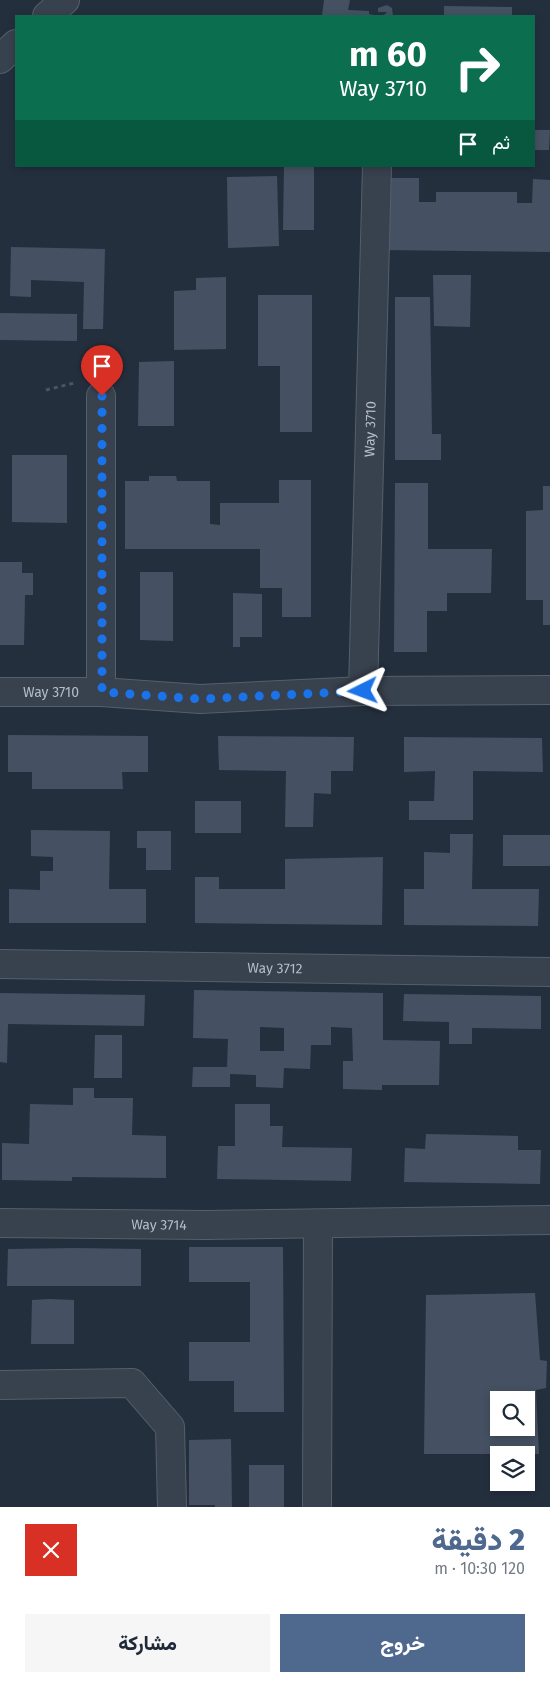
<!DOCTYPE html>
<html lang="ar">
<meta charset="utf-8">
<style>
body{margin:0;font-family:"Fira Sans",Vazirmatn,sans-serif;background:#f6f6f7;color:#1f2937;direction:rtl;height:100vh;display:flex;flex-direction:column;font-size:19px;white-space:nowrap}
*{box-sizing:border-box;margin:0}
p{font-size:16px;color:#747a83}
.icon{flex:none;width:28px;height:28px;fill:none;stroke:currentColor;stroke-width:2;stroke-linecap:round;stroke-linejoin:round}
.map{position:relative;height:1507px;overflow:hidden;direction:ltr}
.panel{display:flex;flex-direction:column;background:#fff;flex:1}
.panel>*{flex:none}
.guide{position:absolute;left:15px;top:15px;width:520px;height:152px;border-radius:0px;box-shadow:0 2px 8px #0003;direction:rtl;background:#0b6e4f;color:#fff;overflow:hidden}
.controls{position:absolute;left:490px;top:1391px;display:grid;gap:10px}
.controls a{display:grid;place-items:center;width:45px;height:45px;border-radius:0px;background:#fff;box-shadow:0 2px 8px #0003;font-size:25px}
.pin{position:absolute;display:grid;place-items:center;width:42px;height:42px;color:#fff;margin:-51px -21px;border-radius:50% 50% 50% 0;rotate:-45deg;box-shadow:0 0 5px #0007}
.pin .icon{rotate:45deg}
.me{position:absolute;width:55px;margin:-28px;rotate:267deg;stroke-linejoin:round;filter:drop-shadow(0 0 4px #0008)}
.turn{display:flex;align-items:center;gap:18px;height:105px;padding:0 25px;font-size:22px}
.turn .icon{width:65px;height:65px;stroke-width:2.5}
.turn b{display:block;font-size:35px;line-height:42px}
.then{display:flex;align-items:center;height:48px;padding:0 25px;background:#0003;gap:10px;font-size:19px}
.round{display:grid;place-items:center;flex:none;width:52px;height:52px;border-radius:0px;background:#f6f6f7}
.summary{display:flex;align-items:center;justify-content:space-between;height:85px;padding:0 25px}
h1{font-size:30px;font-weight:800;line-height:38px;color:#4f688e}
.button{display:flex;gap:10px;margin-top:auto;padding:10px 25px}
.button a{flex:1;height:58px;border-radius:0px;background:#4f688e;color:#fff;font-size:20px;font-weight:800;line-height:58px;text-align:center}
.button a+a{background:#f6f6f7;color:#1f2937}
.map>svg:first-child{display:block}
.building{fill:#455162;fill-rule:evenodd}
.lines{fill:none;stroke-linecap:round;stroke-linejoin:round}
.minor-casing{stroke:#565f6c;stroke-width:30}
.tertiary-casing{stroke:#565f6c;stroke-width:30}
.path{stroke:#44595c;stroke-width:3;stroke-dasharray:4 4;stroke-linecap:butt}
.minor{stroke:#38414e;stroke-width:28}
.tertiary{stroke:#38414e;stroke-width:28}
.route{stroke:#1a73e8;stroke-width:9;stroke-dasharray:0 16.2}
.labels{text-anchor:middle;stroke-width:4.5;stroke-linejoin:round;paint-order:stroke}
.street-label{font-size:14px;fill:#b4bcc9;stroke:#1d2633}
</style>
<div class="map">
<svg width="550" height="1507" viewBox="0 0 550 1507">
<rect width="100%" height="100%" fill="#242f3e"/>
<path class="building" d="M324,0H350L348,10L369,11V14L374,15V16H322Z
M387,5L392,8L393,16H383L387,12H378V8Z
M444,6L512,7V16H444Z
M534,130H550L549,150H534Z
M284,166H314V230H283Z
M277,176L279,246L228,248L227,177Z
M383,178H419V202H436V192H517V203H532L533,179L550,180V252L382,250Z
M11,247L105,249L103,329H83L84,282L31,280V297L10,296Z
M433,275H471L470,327L434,326Z
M226,277V349L174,350V291L196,290V278Z
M258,295H312V432H280V366H258Z
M395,297H430L432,434H441V460H395Z
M0,313L77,314V341L0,340Z
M174,361V426H138L139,362Z
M12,455H67V523L12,522Z
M149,476H176L177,481H210V524L220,525V503H279V480H311V617H282V588H260V549H125V481H149Z
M395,483H428V549H492L491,593H447V611H427V652H394Z
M543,486H550V625H543V600H526V511L543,510Z
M0,562H22V573H33V595H25L24,645H0Z
M140,572H173V641L140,640Z
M233,593L262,594V637H240V647H233Z
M8,735L148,736V772H122L123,789H32V772H8Z
M218,736L354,737L353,771H331V794L314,793L313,827H285L286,771L219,770Z
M404,737L542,738L543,772L473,771V820H409V801H434L435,771L404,772Z
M195,801H241V833H195Z
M31,830L110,831L109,889H146V923H9V889L40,890V871H53V857L31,856Z
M137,831H171V870H146V848H137Z
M450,834H473L472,889H539L538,926L404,925V889H424V852L450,853Z
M503,835H550V866H503Z
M383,857L382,925L195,923V877H219V889H285V859Z
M194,990L383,993V1040L440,1041L439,1085H382V1090L343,1089V1061H353L352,1028L331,1027V1045H311L310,1069L284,1068L283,1088L256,1087V1075L230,1074V1087H192L193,1067H227L228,1039L193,1038ZM260,1027L284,1028V1051H260Z
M0,993L145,995L144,1026L8,1024L7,1063L0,1062Z
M404,994L541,996V1029L472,1028V1044H449V1022L403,1021Z
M95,1035H122V1078H94Z
M73,1088H94V1098H133L132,1135L166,1136V1178L72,1177V1181L2,1180V1143L29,1144L30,1104L73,1105Z
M235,1104H270V1126H283L282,1147L352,1148L351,1181L217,1179L218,1146H235Z
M426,1134L518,1136V1150H541L540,1184L404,1182L405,1148L425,1149Z
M189,1247H283L284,1412H234V1381H189V1342H250V1282H189Z
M74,1248L141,1249V1286H7L8,1249Z
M535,1293L540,1360L547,1361L546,1388L536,1390L539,1454H424L426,1295ZM499,1400H526V1428H499Z
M50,1299L74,1300V1344H31L32,1300Z
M231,1439L232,1507H215V1505H189V1440Z
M249,1465H284V1507H249Z"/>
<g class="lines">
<defs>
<g id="minor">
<path d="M101,396V692"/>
<path id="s1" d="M363,691L377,166"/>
<path id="s2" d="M0,692H101L200,699L363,691L550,690"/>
<path id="s3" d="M0,964L550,972"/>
<path id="s4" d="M0,1223L206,1225L550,1220"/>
<path d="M0,1385L132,1383L170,1427L172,1507"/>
<path d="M317,1507L318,1224"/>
</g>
<path id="tertiary" d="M47,16L65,0
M0,59L16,44"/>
</defs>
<use href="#minor" class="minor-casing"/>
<use href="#tertiary" class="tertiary-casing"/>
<path class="path" d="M46,390L74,383"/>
<use href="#minor" class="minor"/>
<use href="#tertiary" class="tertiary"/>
</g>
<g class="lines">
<path class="route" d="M102,396V692L200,699L363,691"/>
</g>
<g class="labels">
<g class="street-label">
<text dy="5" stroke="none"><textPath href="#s1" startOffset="262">Way 3710</textPath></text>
<text dy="5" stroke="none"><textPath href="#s2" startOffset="51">Way 3710</textPath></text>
<text dy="5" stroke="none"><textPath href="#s3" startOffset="275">Way 3712</textPath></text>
<text dy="5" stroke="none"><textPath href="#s4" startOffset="159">Way 3714</textPath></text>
</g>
</g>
</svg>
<div class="controls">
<a><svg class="icon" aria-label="search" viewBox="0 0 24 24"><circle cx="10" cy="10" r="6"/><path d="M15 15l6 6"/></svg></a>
<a><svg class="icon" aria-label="layers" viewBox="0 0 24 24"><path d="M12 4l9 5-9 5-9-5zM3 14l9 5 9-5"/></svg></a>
</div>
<div class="pin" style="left:102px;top:396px;background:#d93025"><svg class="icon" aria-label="arrive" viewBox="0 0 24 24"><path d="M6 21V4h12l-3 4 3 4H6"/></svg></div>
<svg class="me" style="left:363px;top:691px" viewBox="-20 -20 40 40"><path d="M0-17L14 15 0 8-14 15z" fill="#1a73e8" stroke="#fff" stroke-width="4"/></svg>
<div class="guide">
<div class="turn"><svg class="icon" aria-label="right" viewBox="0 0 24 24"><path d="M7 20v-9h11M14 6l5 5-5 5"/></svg><div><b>60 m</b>Way 3710</div></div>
<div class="then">ثم<svg class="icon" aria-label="arrive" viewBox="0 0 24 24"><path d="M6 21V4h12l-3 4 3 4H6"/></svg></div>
</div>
</div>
<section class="panel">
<div class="summary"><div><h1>2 دقيقة</h1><p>120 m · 10:30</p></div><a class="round" style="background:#d93025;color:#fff"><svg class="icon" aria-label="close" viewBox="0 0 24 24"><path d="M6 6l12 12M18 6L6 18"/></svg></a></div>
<div class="button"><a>خروج</a><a>مشاركة</a></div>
</section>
